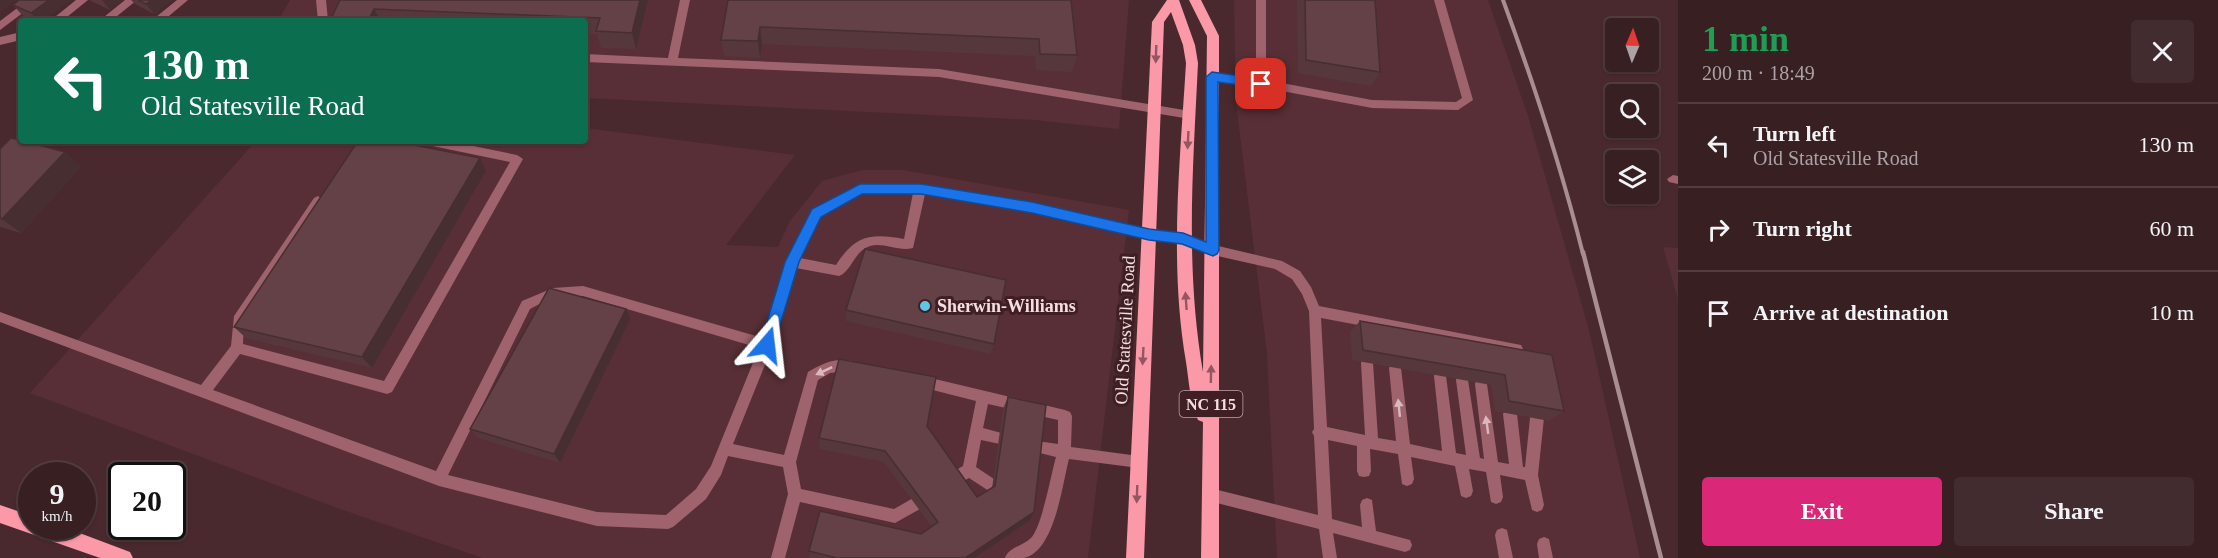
<!DOCTYPE html>
<meta charset="utf-8">
<style>
body{margin:0;font-family:"Times New Roman",serif;background:#432c2f;color:#f1f3f6;height:100vh;display:flex;flex-direction:column;font-size:22px;white-space:nowrap}
*{box-sizing:border-box;margin:0}
p{font-size:20px;color:#aba2a5}
.icon{flex:none;width:33px;height:33px;fill:none;stroke:currentColor;stroke-width:2;stroke-linecap:round;stroke-linejoin:round}
.map{position:relative;flex:1;overflow:hidden}
.drawer{display:flex;flex-direction:column;background:#381f22;width:540px}
.drawer>*{flex:none}
.banner{position:absolute;left:18px;top:18px;width:570px;height:126px;border-radius:6px;box-shadow:0 2px 4px #0004,0 0 0 2px #523d40;background:#0b6e4f;color:#fff;overflow:hidden}
.needle{width:39px;rotate:2deg}
.controls{position:absolute;left:1605px;top:18px;display:grid;gap:12px}
.controls a{display:grid;place-items:center;width:54px;height:54px;border-radius:6px;background:#381f22;box-shadow:0 2px 4px #0004,0 0 0 2px #523d40;font-size:30px}
.speed{position:absolute;left:18px;top:462px;display:flex;gap:12px;font-size:30px;font-weight:700;text-align:center}
.speed>*{display:grid;place-content:center;width:78px;height:78px;border-radius:50%;background:#381f22;box-shadow:0 2px 4px #0004,0 0 0 2px #523d40;line-height:1}
.speed small{font-size:15px;font-weight:400}
.speed .limit{border:3px solid #111;border-radius:9px;background:#fff;color:#111}
.pin{position:absolute;display:grid;place-items:center;width:51px;height:51px;color:#fff;margin:-26px;border-radius:12px;box-shadow:0 3px 9px #0006}
.me{position:absolute;width:66px;margin:-33px;rotate:17deg;stroke-linejoin:round;filter:drop-shadow(0 0 4px #0008)}
.turn{display:flex;align-items:center;gap:21px;height:126px;padding:0 24px;font-size:27px}
.turn .icon{width:78px;height:78px;stroke-width:2.5}
.turn b{display:block;font-size:42px;line-height:51px}
.round{display:grid;place-items:center;flex:none;width:63px;height:63px;border-radius:6px;background:#432c2f}
.head{display:flex;align-items:center;justify-content:space-between;height:102px;padding:0 24px}
h1{font-size:36px;font-weight:700;line-height:45px;color:#1e9e55}
.primary-button{display:flex;gap:12px;margin-top:auto;padding:12px 24px}
.primary-button a{flex:1;height:69px;border-radius:6px;background:#db2777;color:#fff;font-size:24px;font-weight:700;line-height:69px;text-align:center}
.primary-button a+a{background:#432c2f;color:#f1f3f6}
ul{padding:0;list-style:none}
li{display:flex;align-items:center;gap:18px;height:84px;padding:0 24px;border-top:2px solid #523d40}
li div{flex:1}
li b{display:block;font-size:22px}
li em{font-style:normal}
main{display:flex;flex:1;min-height:0}
.map>svg:first-child{display:block}
.built{fill:#582f36}
.lines{fill:none;stroke-linecap:round;stroke-linejoin:round}
.lane{fill:#9f636d;fill-rule:evenodd}
.primary{fill:#fb99a9;fill-rule:evenodd}
.rail-far1{stroke:#a98e91;stroke-width:4}
.rail{stroke:#a98e91;stroke-width:4.5}
.wall{fill:#56383c}
.shaded-wall{fill:#462e31}
.building{fill:#644146;stroke:#462e31;stroke-width:1.5}
.oneway{fill:#945660}
.oneway2{fill:#dab9be}
.route{fill:#1a73e8;stroke:#114b97;stroke-width:1.5}
.poi-dot{fill:#5bc8e7;stroke:#3f1f24;stroke-width:2}
.labels{text-anchor:middle;stroke-width:6;stroke-linejoin:round;paint-order:stroke}
.shield{fill:#3f1f24;stroke:#bea5a8;stroke-width:1.5}
.shield-label{font-size:16px;font-weight:bold;fill:#f4dee0}
.poi-label{font-size:18px;font-weight:bold;fill:#f4dee0;stroke:#3f1f24;text-anchor:start}
.street-label{font-size:18px;fill:#f4dee0;stroke:#3f1f24}
</style>
<main>
<div class="map">
<svg width="1678" height="558" viewBox="0 0 1678 558">
<rect width="100%" height="100%" fill="#4a292e"/>
<path class="built" d="M290,0H1129L1119,129L1035,120L585,98V21H278Z
M1234,0H1488L1528,116L1589,330L1640,558H1277L1267,353L1236,103Z
M585,128L795,155L726,245L778,247L790,221L822,181L862,170H903L1129,210L1088,558H483L340,509L30,393L256,141H531L543,144L547,141H585Z
M1663,247L1678,248V299Z"/>
<g class="lines">
<path class="lane" d="M28,0H40L0,30V21Z
M76,0H88L62,21H50Z
M125,0H137L111,21H99Z
M177,0H188L163,21H140L145,18L156,17Z
M316,0H326L328,21H318Z
M680,0H690L678,58L939,69L1190,111L1195,115L1190,119L939,77L585,62V54L668,58Z
M1256,0H1266V80L1372,100L1456,102L1462,98L1434,0H1444L1473,100L1458,110L1372,108L1261,87L1208,80L1207,77L1208,74L1212,73L1256,79Z
M21,32V40L0,45V37Z
M423,141H449L517,155L523,159L392,392L387,394L240,354L213,390L436,471L522,301L553,288L583,286L763,338L786,262L812,210L860,185H920L1032,202L1149,230L1183,233L1214,245L1282,261L1300,271L1311,287L1319,306L1521,345L1523,349L1521,353L1517,355L1321,318L1327,427L1365,435L1361,363L1363,359L1367,357L1371,359L1373,363L1378,438L1396,441L1389,368L1391,364L1395,362L1399,364L1401,368L1410,444L1442,451L1434,376L1435,372L1440,370L1445,372L1446,376L1456,453L1466,455L1456,380L1457,376L1462,374L1467,376L1468,380L1480,458L1484,459L1475,384L1476,380L1481,378L1486,380L1487,384L1498,462L1509,464L1503,414L1505,410L1510,408L1515,410L1517,414L1523,467H1525L1530,418L1532,414L1537,412L1542,414L1544,418L1538,475L1544,505L1542,510L1537,512L1532,510L1525,480L1500,475L1503,497L1501,502L1496,504L1491,502L1486,472L1469,469L1473,491L1471,496L1466,498L1461,496L1455,466L1411,457L1414,479L1412,484L1407,486L1402,484L1398,454L1370,449L1371,471L1369,476L1364,477L1359,476L1357,471V446L1328,440L1332,519L1362,527L1360,505L1362,500L1367,498L1372,500L1376,531L1410,540L1412,545L1410,550L1405,552L1333,533L1337,558H1323L1319,529L1205,500L1203,495L1205,490L1210,488L1318,515L1314,436L1312,432L1314,429L1309,311L1302,294L1292,279L1275,269L1213,255L1182,243L1149,240L1032,212L925,194L913,248C899,252 884,242 870,246C854,251 852,271 839,276L796,268L773,345L733,444L784,455L808,372C823,363 839,356 856,362L858,366L856,370L830,373L818,380L796,462L801,489L894,509L915,497L920,499L922,504L920,509L895,523L800,502L785,558H771L788,494L783,467L728,456L721,475L706,499L673,527L668,529L597,526L439,486L0,322V312L201,385L231,346L234,316L314,198L318,196L324,201L244,321L243,344L384,381L510,162L428,145ZM862,193H913L904,239C871,233 855,235 836,265L800,258L820,216ZM567,296H583L759,348L711,466L696,489L666,515L597,512L448,475L530,309L549,299Z
M1673,175L1678,176V184L1669,182L1667,179Z
M918,375L1065,410L1070,412L1072,416L1071,447L1139,456L1144,457L1146,462L1144,467L1139,468L1069,459C1062,485 1055,551 1024,558C1018,558 1011,558 1005,558C1009,547 1023,546 1031,538C1042,527 1051,474 1056,457L1032,451L1030,447L1032,443L1037,441L1058,444V420L988,404L983,428L1005,434L1007,438L1005,442L1000,444L981,440L976,467L997,481L999,486L997,491L992,493L969,478L954,486L949,484L947,479L949,474L963,466L976,401L913,385L912,381L913,377Z
M1502,528L1507,530L1513,558H1499L1495,535L1497,530Z
M1544,537L1549,539L1553,558H1539L1537,544L1539,539Z"/>
<path class="primary" d="M1167,0H1179L1195,45L1198,63C1193,169 1185,266 1203,372L1207,36L1189,0H1201L1219,36V558H1201L1203,422L1198,420C1190,403 1189,381 1186,362C1169,262 1180,163 1186,63L1183,45L1171,12L1164,22L1144,558H1126L1152,22Z
M0,505L32,516V526H61L130,552L133,558H100L0,523Z"/>
<path class="rail-far1" d="M1503,0C1534,84 1561,167 1583,254"/>
<path class="rail" d="M1583,252L1661,558"/>
</g>
<path class="wall" d="M19,0L43,21H36L22,15L13,5Z
M89,0H123L110,10Z
M131,0H172L154,14L135,4Z
M340,0H648L636,49L601,48L597,34H585V21H330Z
M728,0H1071L1077,55L1072,72L1036,70L1035,56L762,44L760,58L724,56L721,40Z
M1297,0H1375L1380,72L1371,86L1298,73Z
M0,149L65,152L81,167L21,233L0,227Z
M486,171L372,368L246,338L234,327Z
M846,310L994,344L990,354L846,321Z
M630,320L560,463L478,438L470,429Z
M1360,321L1552,355L1564,411L1549,421L1495,411L1491,385L1352,360L1350,332Z
M1008,397L1029,521L974,558H810L809,551L921,534L932,527L884,462L820,449L819,438L927,426L977,497L992,488L1003,409Z"/>
<path class="shaded-wall" d="M0,0H17L0,12Z
M49,0H72L43,21H38L31,13Z
M102,0H123L110,10Z
M151,0H172L154,14L146,4Z
M640,0H648L636,49L632,33Z
M374,9L381,21H368Z
M760,27L762,44L760,58L758,41Z
M65,152L81,167L21,233L2,219Z
M480,158L486,171L372,368L362,357Z
M626,309L630,320L560,463L554,454Z
M1034,512L1029,521L974,558H965Z"/>
<path class="building" d="M19,0H49L31,13L13,5Z
M138,0H151L146,4Z
M340,0H640L632,33L596,31L600,18L374,9L368,21H330Z
M728,0H1071L1077,55L1040,54L1039,39L760,27L758,41L721,40Z
M1305,0H1375L1380,72L1306,60Z
M11,138L21,140V141H24L65,152L2,219L0,218V149Z
M358,141H394L480,158L362,357L234,327Z
M865,249L1006,280L994,344L846,310Z
M549,288L626,309L554,454L470,429Z
M1360,321L1552,355L1564,411L1509,401L1505,375L1363,350Z
M839,359L936,377L927,426L977,497L995,486L1008,397L1046,405L1034,512L965,558H837L809,551L820,511L921,534L938,522L885,451L819,438Z"/>
<defs><path id="oneway-solid" d="M-6-.8H1V-3.2L6.5 0L1 3.2V.8H-6Z" transform="scale(1.5)"/></defs>
<g class="oneway">
<use href="#oneway-solid" transform="translate(1156 54) rotate(92)"/>
<use href="#oneway-solid" transform="translate(1188 140) rotate(93)"/>
<use href="#oneway-solid" transform="translate(1186 301) rotate(-94)"/>
<use href="#oneway-solid" transform="translate(1143 356) rotate(93)"/>
<use href="#oneway-solid" transform="translate(1211 374) rotate(-89)"/>
<use href="#oneway-solid" transform="translate(1137 494) rotate(92)"/>
</g>
<g class="oneway2">
<use href="#oneway-solid" transform="translate(824 371) rotate(155)"/>
<use href="#oneway-solid" transform="translate(1399 408) rotate(-96)"/>
<use href="#oneway-solid" transform="translate(1487 425) rotate(-98)"/>
</g>
<path class="route" d="M1212,72L1261,79L1267,84L1261,88L1218,82L1219,250L1217,254L1213,256L1182,244L1149,240L1032,213L921,194H862L821,217L799,262L774,345L772,349L767,351L762,349L760,345L785,262L812,209L860,184H921L1032,202L1149,229L1183,233L1206,242V77Z"/>
<circle class="poi-dot" cx="925" cy="306" r="6"/>
<g class="labels">
<rect class="shield" x="1179.5" y="391" width="63" height="26" rx="4.5"/>
<g class="shield-label">
<text x="1211" y="410">NC 115</text>
</g>
<g class="poi-label">
<text x="937" y="312">Sherwin-Williams</text>
</g>
<g class="street-label">
<text transform="translate(1125 330) rotate(-87)" y="6">Old Statesville Road</text>
</g>
</g>
</svg>
<div class="controls">
<a><svg class="needle" viewBox="-14 -14 28 28"><path d="M0-13l5 13h-10z" fill="#e53935"/><path d="M0 13l5-13h-10z" fill="#aba2a5"/></svg></a>
<a><svg class="icon" aria-label="search" viewBox="0 0 24 24"><circle cx="10" cy="10" r="6"/><path d="M15 15l6 6"/></svg></a>
<a><svg class="icon" aria-label="layers" viewBox="0 0 24 24"><path d="M12 4l9 5-9 5-9-5zM3 14l9 5 9-5"/></svg></a>
</div>
<div class="speed"><div>9<small>km/h</small></div><div class="limit">20</div></div>
<div class="pin" style="left:1261px;top:84px;background:#d93025"><svg class="icon" aria-label="arrive" viewBox="0 0 24 24"><path d="M6 21V4h12l-3 4 3 4H6"/></svg></div>
<svg class="me" style="left:767px;top:345px" viewBox="-20 -20 40 40"><path d="M0-17L14 15 0 8-14 15z" fill="#1a73e8" stroke="#fff" stroke-width="4"/></svg>
<div class="banner">
<div class="turn"><svg class="icon" aria-label="left" viewBox="0 0 24 24"><path d="M17 20v-9H6M10 6l-5 5 5 5"/></svg><div><b>130 m</b>Old Statesville Road</div></div>
</div>
</div>
<section class="drawer">
<div class="head"><div><h1>1 min</h1><p>200 m · 18:49</p></div><a class="round"><svg class="icon" aria-label="close" viewBox="0 0 24 24"><path d="M6 6l12 12M18 6L6 18"/></svg></a></div>
<ul>
<li><svg class="icon" aria-label="left" viewBox="0 0 24 24"><path d="M17 20v-9H6M10 6l-5 5 5 5"/></svg><div><b>Turn left</b><p>Old Statesville Road</p></div><em>130 m</em></li>
<li><svg class="icon" aria-label="right" viewBox="0 0 24 24"><path d="M7 20v-9h11M14 6l5 5-5 5"/></svg><div><b>Turn right</b></div><em>60 m</em></li>
<li><svg class="icon" aria-label="arrive" viewBox="0 0 24 24"><path d="M6 21V4h12l-3 4 3 4H6"/></svg><div><b>Arrive at destination</b></div><em>10 m</em></li>
</ul>
<div class="primary-button"><a>Exit</a><a>Share</a></div>
</section>
</main>
